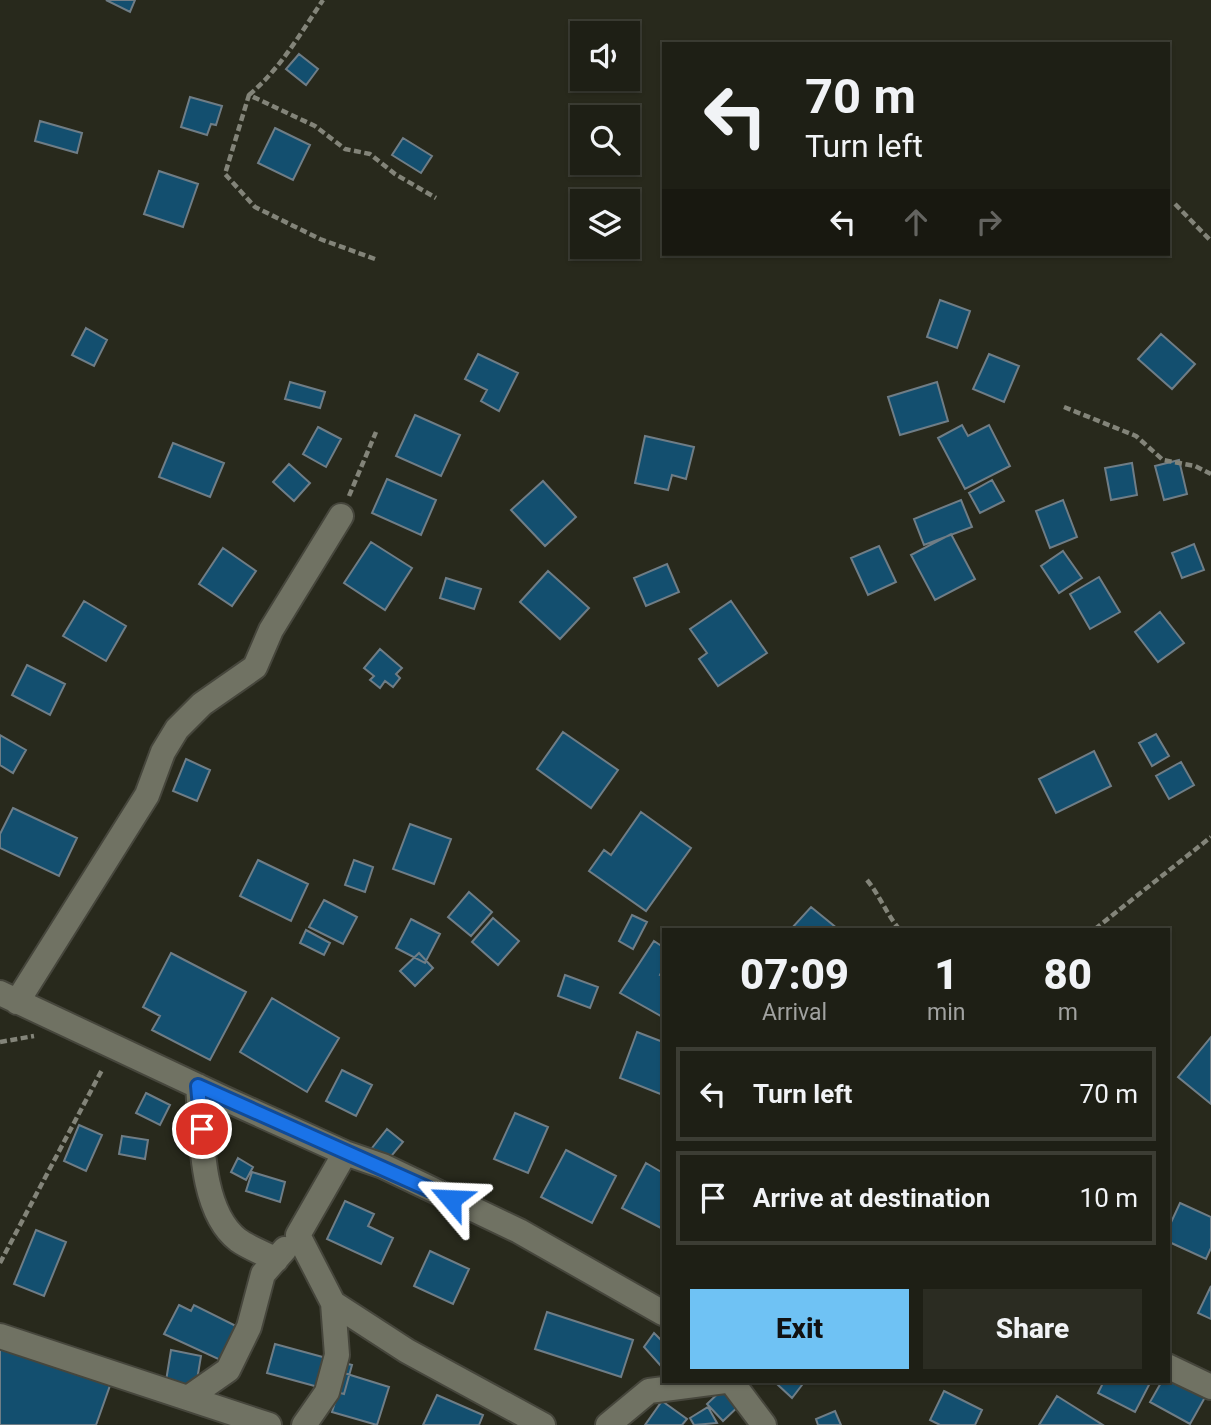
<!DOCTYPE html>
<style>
body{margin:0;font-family:Roboto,sans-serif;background:#2b2c22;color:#f1f3f6;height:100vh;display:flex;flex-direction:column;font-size:26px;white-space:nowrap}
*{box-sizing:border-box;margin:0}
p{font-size:23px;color:#a1a2a0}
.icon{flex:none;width:38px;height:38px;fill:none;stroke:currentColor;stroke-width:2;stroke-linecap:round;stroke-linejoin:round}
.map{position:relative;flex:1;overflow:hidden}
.sheet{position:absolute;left:662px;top:928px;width:508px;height:455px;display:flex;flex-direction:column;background:#1e1f15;border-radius:0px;box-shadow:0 2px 5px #0004,0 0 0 2px #3c3d34}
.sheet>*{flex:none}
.guide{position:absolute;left:662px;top:42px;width:508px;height:214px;border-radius:0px;box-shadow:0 2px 5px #0004,0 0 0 2px #3c3d34;background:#1e1f15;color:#f1f3f6;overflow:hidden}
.tools{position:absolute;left:570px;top:21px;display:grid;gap:14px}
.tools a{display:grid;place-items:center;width:70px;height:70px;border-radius:0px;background:#1e1f15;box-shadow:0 2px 5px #0004,0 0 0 2px #3c3d34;font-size:35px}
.pin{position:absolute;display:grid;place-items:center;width:60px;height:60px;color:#fff;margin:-30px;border:4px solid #fff;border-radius:50%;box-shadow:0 2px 7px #0007}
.me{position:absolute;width:77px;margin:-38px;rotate:296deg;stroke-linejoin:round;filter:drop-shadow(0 0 5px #0008)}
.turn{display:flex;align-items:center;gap:24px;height:147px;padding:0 28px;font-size:32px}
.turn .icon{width:91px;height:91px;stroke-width:2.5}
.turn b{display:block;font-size:49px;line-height:60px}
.lanes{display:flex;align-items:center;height:66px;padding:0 28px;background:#0003;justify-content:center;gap:35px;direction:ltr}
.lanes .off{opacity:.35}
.eta{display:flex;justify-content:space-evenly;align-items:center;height:119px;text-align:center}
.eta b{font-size:42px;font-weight:800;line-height:49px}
.button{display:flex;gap:14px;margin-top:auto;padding:14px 28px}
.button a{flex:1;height:80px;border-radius:0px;background:#6fc2f4;color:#111;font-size:28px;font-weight:800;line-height:80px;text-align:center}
.button a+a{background:#2b2c22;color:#f1f3f6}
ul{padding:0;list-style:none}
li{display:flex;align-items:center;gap:21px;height:94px;margin:0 14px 10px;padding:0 14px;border:4px solid #3c3d34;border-radius:0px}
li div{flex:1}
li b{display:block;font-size:26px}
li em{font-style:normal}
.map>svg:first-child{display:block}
.building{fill:#134f6f;stroke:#6f7d86;stroke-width:2}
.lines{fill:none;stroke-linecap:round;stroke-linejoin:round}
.minor-casing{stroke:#46463c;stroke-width:28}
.path{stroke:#838479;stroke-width:4.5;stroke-dasharray:7 3.5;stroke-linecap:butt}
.minor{stroke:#707263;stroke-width:24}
.route-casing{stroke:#114b97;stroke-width:18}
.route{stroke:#1a73e8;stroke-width:12}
</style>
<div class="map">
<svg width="1211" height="1425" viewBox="0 0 1211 1425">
<rect width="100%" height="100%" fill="#28291c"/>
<path class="building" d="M106,0H135L130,12Z
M299,54L318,69L306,85L286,69Z
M190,97L222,106L216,125L211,124L207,135L181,127Z
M40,121L82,133L77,153L35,141Z
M275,128L310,145L293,180L258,163Z
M403,138L432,156L421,173L392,155Z
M159,171L198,184L183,227L144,214Z
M940,300L970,311L957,348L927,337Z
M86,328L107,340L94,366L72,355Z
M1161,334L1195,364L1172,389L1138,359Z
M478,354L518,373L499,411L481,401L487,390L465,379Z
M989,354L1019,366L1004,402L973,389Z
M290,382L325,392L320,408L285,399Z
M937,382L948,421L900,435L888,397Z
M415,415L460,435L441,476L396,456Z
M962,425L968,436L989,425L1010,466L965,489L938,438Z
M318,427L341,439L326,467L303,454Z
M645,436L694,447L686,479L672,475L668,490L635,483Z
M173,443L224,463L210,497L159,477Z
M1179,460L1187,494L1164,500L1155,466Z
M1132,463L1137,495L1111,500L1105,468Z
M289,464L310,483L294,501L273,482Z
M387,479L436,500L421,535L372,513Z
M992,480L1004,501L980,513L969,493Z
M543,481L576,517L545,546L511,510Z
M961,500L972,527L924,545L914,519Z
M1063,500L1077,537L1050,548L1036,511Z
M951,534L975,579L935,600L911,555Z
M371,542L412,568L385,610L344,583Z
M1194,544L1204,570L1182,578L1172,553Z
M879,546L896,582L868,595L851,558Z
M223,548L256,571L232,606L199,584Z
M1063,551L1082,578L1059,593L1041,566Z
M667,564L679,592L646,606L634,578Z
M548,571L589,608L560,639L520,602Z
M1099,577L1120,612L1090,629L1070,594Z
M446,578L481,589L474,609L440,598Z
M84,601L126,626L106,661L63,636Z
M731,601L767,653L718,686L699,659L707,653L690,629Z
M1160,612L1184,643L1158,662L1135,632Z
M380,649L402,668L396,674L400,678L393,687L385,681L380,688L370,680L374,676L364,668Z
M27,665L65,684L50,715L12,695Z
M563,732L618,770L591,808L537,769Z
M1156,734L1169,756L1152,766L1139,743Z
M0,735L26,750L13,773L0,765Z
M1094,751L1111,786L1056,813L1039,779Z
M186,759L210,770L197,801L173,791Z
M1181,762L1194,785L1169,799L1156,776Z
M13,808L77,838L59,876L0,848V834Z
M641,812L691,848L646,911L589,871L604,850L611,855Z
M410,824L451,839L434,884L393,869Z
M258,860L308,884L291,921L240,896Z
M354,860L373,867L365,892L345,885Z
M469,892L492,912L471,936L448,917Z
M324,900L357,917L343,944L309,927Z
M811,907L838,929H791Z
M632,915L647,922L633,949L619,941Z
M493,918L519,941L498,965L472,942Z
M411,919L440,934L425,963L396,948Z
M306,930L330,943L324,955L300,943Z
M654,941L663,947V969L660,975L663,976V1012L661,1016L620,993Z
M171,953L246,992L210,1060L152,1030L160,1016L143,1007Z
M419,953L433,968L415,986L400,971Z
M565,975L598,987L590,1008L558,996Z
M272,998L339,1038L307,1092L240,1052Z
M637,1032L663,1042V1095L620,1078Z
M1211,1037V1104L1178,1077Z
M342,1070L372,1085L356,1116L326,1101Z
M146,1093L170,1105L160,1125L136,1113Z
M515,1113L548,1127L528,1173L494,1159Z
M79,1125L102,1135L86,1171L64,1161Z
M387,1129L403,1142L388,1160L372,1148Z
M122,1136L148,1140L145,1159L119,1154Z
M566,1150L616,1176L592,1223L541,1197Z
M238,1158L253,1167L246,1180L231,1172Z
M646,1163L663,1173V1229L622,1208Z
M252,1172L285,1182L280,1202L246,1191Z
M345,1201L374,1214L368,1226L393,1238L381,1264L327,1239Z
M1180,1203L1211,1217V1248L1206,1259L1167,1241V1231Z
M36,1230L66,1242L44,1296L14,1284Z
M430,1251L469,1269L453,1304L414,1286Z
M1211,1286V1319L1198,1313Z
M179,1305L191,1311L194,1305L244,1330L227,1363L164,1334Z
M547,1312L633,1340L621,1377L535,1349Z
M654,1333L663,1342L661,1366L644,1347Z
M0,1337L113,1377L96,1425H0Z
M275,1344L352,1365L344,1394L267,1373Z
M171,1350L201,1356L196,1386L166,1381Z
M1167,1371L1208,1392L1190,1424L1150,1402L1162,1381H1167Z
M344,1373L389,1387L377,1425L332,1412Z
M781,1381H797L802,1385L792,1398L777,1384Z
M1104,1381H1151L1135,1412L1098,1393Z
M727,1385L743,1402L723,1421L707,1404Z
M944,1391L982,1410L975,1425H940L930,1420Z
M437,1395L483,1415L479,1425H423Z
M1057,1396L1103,1425H1039Z
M662,1401L687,1419L682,1425H645Z
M708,1407L717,1423L694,1425L690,1418Z
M835,1411L841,1425H818L816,1419Z"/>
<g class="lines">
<defs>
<path id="minor" d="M0,993L223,1098L345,1153L383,1166L519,1231L663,1313
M17,1002L147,795L163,752L177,729L202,704L255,667L271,630L341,516
M198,1086C202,1131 199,1210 238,1240C249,1248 264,1253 276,1260
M333,1303L407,1351L543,1425
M0,1336L269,1425
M1167,1366L1211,1387
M731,1381L764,1425
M188,1398L228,1370L249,1327L263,1274L285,1249
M304,1425L327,1392L337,1355L333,1303L298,1235L345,1153
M608,1425L649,1391L725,1381"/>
</defs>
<use href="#minor" class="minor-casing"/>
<path class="path" d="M249,95C281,68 300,34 323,0
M1175,204L1211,241
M375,259L320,239L255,207L225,174L249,95L315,126L345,149L370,154L395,174L436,198
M1064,407L1136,436L1163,460L1195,466L1211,474
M349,496L376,432
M867,880C880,896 886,913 899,929
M1095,929L1211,837
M0,1042L34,1036
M0,1263L103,1068"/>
<use href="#minor" class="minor"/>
</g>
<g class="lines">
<defs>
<path id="route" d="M202,1129L198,1086L451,1199"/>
</defs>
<use href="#route" class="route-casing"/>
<use href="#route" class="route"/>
</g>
</svg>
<div class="tools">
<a><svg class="icon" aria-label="sound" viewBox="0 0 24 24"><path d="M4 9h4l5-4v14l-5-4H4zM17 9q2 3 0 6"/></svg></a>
<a><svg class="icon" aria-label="search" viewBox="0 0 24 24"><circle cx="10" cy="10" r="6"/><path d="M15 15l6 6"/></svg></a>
<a><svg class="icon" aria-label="layers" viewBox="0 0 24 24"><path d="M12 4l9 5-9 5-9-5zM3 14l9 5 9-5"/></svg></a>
</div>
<div class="pin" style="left:202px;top:1129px;background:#d93025"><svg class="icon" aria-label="arrive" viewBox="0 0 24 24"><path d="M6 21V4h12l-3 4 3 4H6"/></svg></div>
<svg class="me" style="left:451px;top:1199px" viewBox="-20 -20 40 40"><path d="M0-17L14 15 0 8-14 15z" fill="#1a73e8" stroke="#fff" stroke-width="4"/></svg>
<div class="guide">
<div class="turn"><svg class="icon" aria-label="left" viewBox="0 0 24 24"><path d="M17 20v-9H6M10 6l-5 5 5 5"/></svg><div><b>70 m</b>Turn left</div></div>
<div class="lanes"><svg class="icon" aria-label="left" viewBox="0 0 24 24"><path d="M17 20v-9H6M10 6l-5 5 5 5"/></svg><svg class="icon off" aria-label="ahead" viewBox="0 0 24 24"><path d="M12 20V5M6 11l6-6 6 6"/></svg><svg class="icon off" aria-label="right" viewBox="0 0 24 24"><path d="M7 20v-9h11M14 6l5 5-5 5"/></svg></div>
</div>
<section class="sheet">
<div class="eta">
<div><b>07:09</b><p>Arrival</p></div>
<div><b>1</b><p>min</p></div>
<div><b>80</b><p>m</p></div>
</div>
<ul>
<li><svg class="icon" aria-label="left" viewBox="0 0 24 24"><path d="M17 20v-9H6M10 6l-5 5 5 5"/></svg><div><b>Turn left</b></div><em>70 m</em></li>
<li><svg class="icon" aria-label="arrive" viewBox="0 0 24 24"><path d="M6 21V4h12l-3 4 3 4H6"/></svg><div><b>Arrive at destination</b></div><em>10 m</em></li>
</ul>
<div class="button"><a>Exit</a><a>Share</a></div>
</section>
</div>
